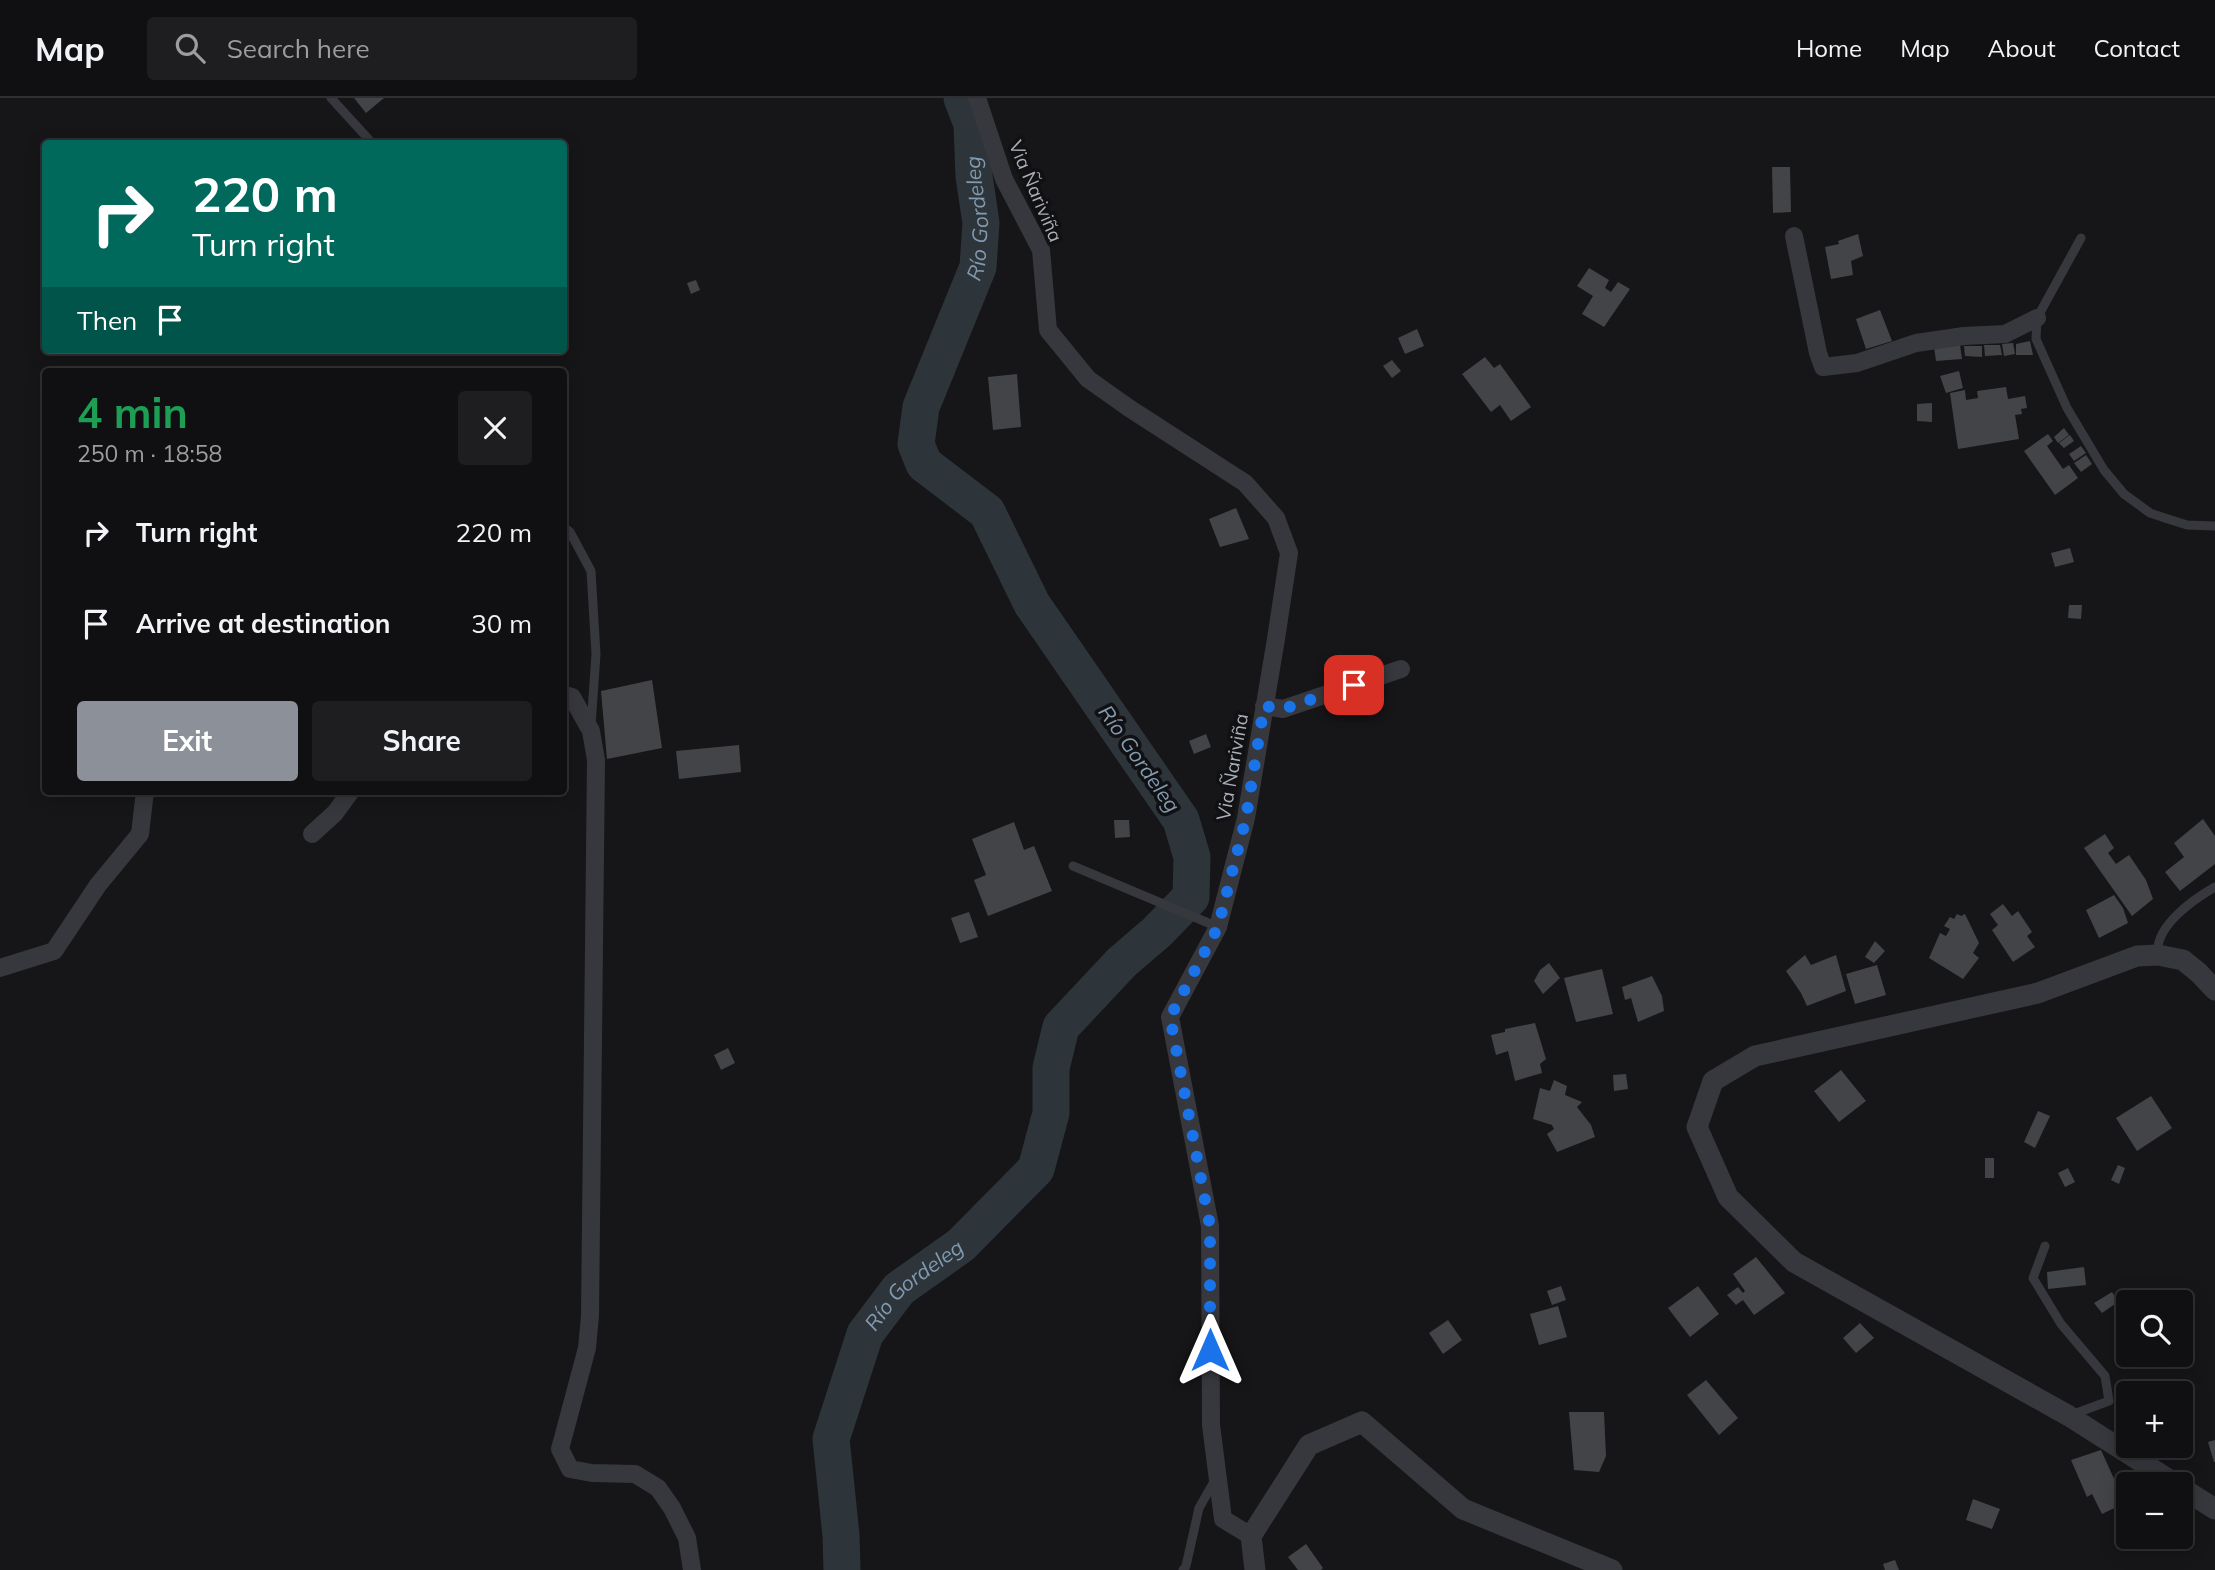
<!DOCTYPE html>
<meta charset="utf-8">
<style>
body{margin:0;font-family:Mulish,sans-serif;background:#1e1e20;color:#f1f3f6;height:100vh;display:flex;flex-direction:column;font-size:26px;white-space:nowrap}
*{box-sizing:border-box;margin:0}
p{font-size:23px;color:#9c9d9f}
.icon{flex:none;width:38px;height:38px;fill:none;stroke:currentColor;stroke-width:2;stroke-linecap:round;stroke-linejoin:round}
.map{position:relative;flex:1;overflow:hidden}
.details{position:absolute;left:42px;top:270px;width:525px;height:427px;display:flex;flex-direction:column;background:#101012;border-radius:7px;box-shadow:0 4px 18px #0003,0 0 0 2px #303032}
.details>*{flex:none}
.top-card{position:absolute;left:42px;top:42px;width:525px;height:214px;border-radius:7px;box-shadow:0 4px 18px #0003,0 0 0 2px #303032;background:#00695c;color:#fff;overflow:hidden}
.buttons{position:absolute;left:2116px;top:1192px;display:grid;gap:14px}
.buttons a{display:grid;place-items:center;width:77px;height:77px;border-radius:7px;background:#101012;box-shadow:0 4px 18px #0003,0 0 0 2px #303032;font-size:35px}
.pin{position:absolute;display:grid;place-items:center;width:60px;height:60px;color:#fff;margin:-30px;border-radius:14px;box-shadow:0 4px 10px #0006}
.me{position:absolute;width:77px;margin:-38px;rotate:0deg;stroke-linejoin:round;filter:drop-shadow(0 0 5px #0008)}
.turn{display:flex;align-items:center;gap:24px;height:147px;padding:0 35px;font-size:32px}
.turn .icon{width:91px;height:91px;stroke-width:2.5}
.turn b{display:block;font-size:49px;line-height:60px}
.then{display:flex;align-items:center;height:66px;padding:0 35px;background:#0003;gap:14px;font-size:26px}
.round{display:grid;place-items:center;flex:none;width:74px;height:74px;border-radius:7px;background:#1e1e20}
.head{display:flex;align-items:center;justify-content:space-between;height:119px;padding:0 35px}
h1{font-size:42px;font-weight:700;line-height:52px;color:#1e9e55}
.button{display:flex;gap:14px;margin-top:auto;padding:14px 35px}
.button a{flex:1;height:80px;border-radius:7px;background:#8c9099;color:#fff;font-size:28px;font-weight:700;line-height:80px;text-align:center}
.button a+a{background:#1e1e20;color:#f1f3f6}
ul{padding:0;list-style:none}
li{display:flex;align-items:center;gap:21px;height:91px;padding:0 35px}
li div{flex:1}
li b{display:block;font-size:26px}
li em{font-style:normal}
header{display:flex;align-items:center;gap:42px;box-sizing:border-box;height:98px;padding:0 35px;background:#101012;border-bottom:2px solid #303032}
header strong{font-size:33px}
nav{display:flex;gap:38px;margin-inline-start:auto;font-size:24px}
.search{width:490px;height:63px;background:#1e1e20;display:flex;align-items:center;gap:18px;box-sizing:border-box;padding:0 24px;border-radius:7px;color:#9c9d9f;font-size:26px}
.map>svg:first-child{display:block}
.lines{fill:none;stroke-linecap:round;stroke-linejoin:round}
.river{stroke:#2d353b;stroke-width:37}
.building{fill:#434448}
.service{stroke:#37383d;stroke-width:9}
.minor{stroke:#37383d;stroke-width:18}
.tertiary{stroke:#37383d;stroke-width:21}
.route{stroke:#1a73e8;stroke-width:12;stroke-dasharray:0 21.6}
.labels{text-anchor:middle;stroke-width:7;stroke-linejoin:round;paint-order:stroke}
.street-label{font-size:19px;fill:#a9aeb7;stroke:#111113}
.water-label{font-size:21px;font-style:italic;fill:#829bb0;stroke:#111113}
</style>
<header>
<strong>Map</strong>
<div class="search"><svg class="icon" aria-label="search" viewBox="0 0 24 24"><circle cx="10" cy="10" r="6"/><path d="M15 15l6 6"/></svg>Search here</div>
<nav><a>Home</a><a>Map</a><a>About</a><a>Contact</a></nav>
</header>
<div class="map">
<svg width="2215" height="1472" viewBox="0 0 2215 1472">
<rect width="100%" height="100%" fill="#161618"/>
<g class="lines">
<path class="river" id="s1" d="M842,1472L841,1437L831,1341L865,1236L899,1191L961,1147L1036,1071L1051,1015V970L1061,929L1122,864L1157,834L1191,799L1192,759L1181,722L1032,506L987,414L924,366L916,346L921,309L978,169L981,125L974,78L972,26L962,0"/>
</g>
<path class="building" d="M354,0H384L366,15Z
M1772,69H1790L1791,114L1773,115Z
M1858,136L1863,158L1851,163L1853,177L1831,181L1825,149L1839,146L1838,143Z
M1589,170L1609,182L1605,190L1611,194L1618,184L1630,191L1604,229L1582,216L1593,198L1577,188Z
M696,182L700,192L691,196L687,185Z
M1880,212L1892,243L1866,251L1856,221Z
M1417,231L1424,248L1405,256L1398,240Z
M2030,243L2033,257H2016V246Z
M2013,245L2015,256L2004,258L2002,246Z
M1960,247L1962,261L1936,263L1934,249Z
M1984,247H2000L2002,257L1985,258Z
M1964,248H1982V259L1965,258Z
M1485,259L1494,270L1500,266L1531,309L1511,323L1500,307L1491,314L1462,276Z
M1392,262L1401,273L1392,280L1383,268Z
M1959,273L1963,290L1946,295L1940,278Z
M1017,276L1021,329L993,332L988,279Z
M2006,289L2008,301L2025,298L2027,310L2021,311L2022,316L2015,317L2019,341L1958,351L1950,295L1965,292L1966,302L1978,300L1977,293Z
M1932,305V324L1917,323V306Z
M2064,330L2069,337L2058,345L2054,339Z
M2048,336L2053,343L2047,348L2063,371L2069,367L2078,380L2055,397L2024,353Z
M2070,337L2074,343L2064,350L2059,345Z
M2081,348L2086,355L2074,363L2069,356Z
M2086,357L2092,366L2081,374L2074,365Z
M1236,410L1249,441L1220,449L1209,421Z
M2070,450L2074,464L2055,469L2051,455Z
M2069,507H2082L2081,521L2068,520Z
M652,582L662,650L607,661L601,593Z
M1206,636L1211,649L1194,656L1189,643Z
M739,647L741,674L679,681L676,653Z
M2203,721L2215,738V766L2180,793L2165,774L2184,759L2174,745Z
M1114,722H1129L1130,739L1115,740Z
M1014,724L1024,752L1034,748L1052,793L988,818L974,782L986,777L972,741Z
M2105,736L2114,750L2108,755L2116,766L2129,757L2146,782L2153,801L2132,818L2084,750Z
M2114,797L2123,810L2128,825L2099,840L2086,812Z
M2003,806L2012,818L2018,813L2032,834L2027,838L2035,849L2013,864L1992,832L1998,827L1990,816Z
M969,814L978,839L960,845L951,820Z
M1957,816L1961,818L1965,816L1979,845L1973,855L1979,860L1963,881L1929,860L1940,835L1946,838L1950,831L1944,828L1950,819L1954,821Z
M1875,843L1885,853L1874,865L1865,859Z
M1805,857L1811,867L1836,857L1846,893L1807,908L1801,895L1786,873Z
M1549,865L1560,880L1543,896L1534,883L1540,872Z
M1877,867L1886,897L1855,906L1846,876Z
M1602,871L1613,916L1576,924L1564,880Z
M1652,878L1662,898L1664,913L1638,924L1631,900L1625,902L1622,889Z
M1535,925L1546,961L1540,966L1542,975L1515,983L1508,953L1496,957L1491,937L1505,934V931Z
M728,950L735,965L721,972L714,957Z
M1841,972L1866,1003L1839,1024L1814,993Z
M1626,976L1628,991L1614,993L1613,977Z
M1554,982L1567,988L1565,997L1582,1004L1577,1009L1591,1027L1595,1039L1557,1054L1547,1036L1554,1031L1552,1027L1533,1021L1540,990L1550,993Z
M2151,998L2172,1030L2137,1053L2116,1020Z
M2038,1013L2050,1018L2035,1050L2024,1044Z
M1985,1060H1994V1080H1985Z
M2118,1067L2125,1070L2119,1086L2111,1082Z
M2068,1070L2075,1084L2065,1089L2058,1075Z
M1756,1159L1785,1195L1754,1217L1743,1202L1736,1207L1727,1197L1738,1189L1743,1195L1745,1193L1733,1176Z
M2084,1169L2086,1187L2048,1191L2047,1174Z
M1561,1188L1566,1202L1552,1207L1547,1193Z
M1698,1188L1719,1216L1690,1239L1668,1210Z
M2112,1194L2118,1204L2102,1215L2094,1205Z
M1558,1208L1567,1239L1539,1247L1530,1216Z
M1448,1222L1462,1242L1443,1256L1429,1235Z
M1860,1225L1874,1240L1856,1255L1843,1240Z
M1706,1282L1738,1320L1719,1337L1687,1297Z
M1569,1314H1604L1606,1358L1599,1374L1574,1372Z
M2215,1342V1364H2214L2208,1344Z
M2101,1352L2125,1405L2102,1416L2092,1396L2087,1399L2071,1362Z
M1973,1401L2000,1411L1992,1431L1966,1422Z
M1306,1446L1323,1470L1321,1472H1298L1288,1459Z
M1895,1462L1899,1472H1885L1883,1466Z"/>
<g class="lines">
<path class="service" d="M331,0L373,46
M2081,140L2037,220L2036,241L2067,310L2104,372L2124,396L2150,415L2168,421L2187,427L2215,428
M564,429L570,434L591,473L596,556L591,628
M1073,768L1218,829
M2158,855C2155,828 2194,801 2215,789
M2045,1148L2033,1180L2061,1226L2105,1278L2109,1303L2071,1317
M1183,1472L1186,1468L1199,1410L1215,1382"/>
<path class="minor" d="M977,0L1004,81L1041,152L1048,232L1088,281L1129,310L1245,385L1276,420L1289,455L1276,541L1246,720L1218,829L1170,919L1210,1128L1211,1327L1223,1421L1251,1438
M1794,138L1818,255L1823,269L1857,265L1916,245L1964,238L2005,236L2037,220
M564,597L572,599L591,633L596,662L590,1218L587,1250L560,1351L570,1371L592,1375L635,1376L658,1390L672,1410L687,1440L692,1472
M1264,608L1283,611L1401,571
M312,736L335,715L351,693
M0,870L54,853L98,787L140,736L145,693"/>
<path class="tertiary" d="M2176,1386L2069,1318L1794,1164L1728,1099L1697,1029L1713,983L1755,958L2038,895L2137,858L2158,857L2183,862L2199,875L2215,892
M2180,1389L2215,1411
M1255,1472L1251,1438L1309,1347L1362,1324L1463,1411L1612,1472"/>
</g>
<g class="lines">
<path class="route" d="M1210,1252V1128L1170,919L1218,829L1246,720L1264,608L1283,611L1354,587"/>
</g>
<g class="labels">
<g class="street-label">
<text transform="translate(1036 93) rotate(67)" y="7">Via Ñariviña</text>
<text transform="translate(1232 669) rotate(-80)" y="7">Via Ñariviña</text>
</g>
<g class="water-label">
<text dy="7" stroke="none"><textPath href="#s1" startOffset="1592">Río Gordeleg</textPath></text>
<text transform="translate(1139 661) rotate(55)" y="7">Río Gordeleg</text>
<text dy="7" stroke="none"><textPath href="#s1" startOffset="312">Río Gordeleg</textPath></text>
</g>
</g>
</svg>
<div class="buttons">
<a><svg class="icon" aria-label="search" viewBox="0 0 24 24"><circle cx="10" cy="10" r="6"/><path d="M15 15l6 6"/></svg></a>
<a>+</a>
<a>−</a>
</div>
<div class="pin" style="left:1354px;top:587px;background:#d93025"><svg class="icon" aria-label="arrive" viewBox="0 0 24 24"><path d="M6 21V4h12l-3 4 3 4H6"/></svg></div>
<svg class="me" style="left:1210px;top:1252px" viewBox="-20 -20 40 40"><path d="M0-17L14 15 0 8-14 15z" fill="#1a73e8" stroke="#fff" stroke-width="4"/></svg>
<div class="top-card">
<div class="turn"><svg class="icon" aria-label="right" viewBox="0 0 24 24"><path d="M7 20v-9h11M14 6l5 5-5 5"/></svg><div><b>220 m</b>Turn right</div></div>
<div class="then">Then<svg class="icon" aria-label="arrive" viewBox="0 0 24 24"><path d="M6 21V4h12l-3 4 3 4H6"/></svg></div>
</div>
<section class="details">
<div class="head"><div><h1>4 min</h1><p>250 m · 18:58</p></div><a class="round"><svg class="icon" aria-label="close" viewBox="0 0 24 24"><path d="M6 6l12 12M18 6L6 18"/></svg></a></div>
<ul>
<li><svg class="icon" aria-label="right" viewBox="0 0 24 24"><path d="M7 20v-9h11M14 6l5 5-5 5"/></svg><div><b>Turn right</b></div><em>220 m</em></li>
<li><svg class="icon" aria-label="arrive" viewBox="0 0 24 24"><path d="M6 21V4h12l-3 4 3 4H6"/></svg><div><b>Arrive at destination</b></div><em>30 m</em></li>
</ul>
<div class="button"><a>Exit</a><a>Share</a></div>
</section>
</div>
